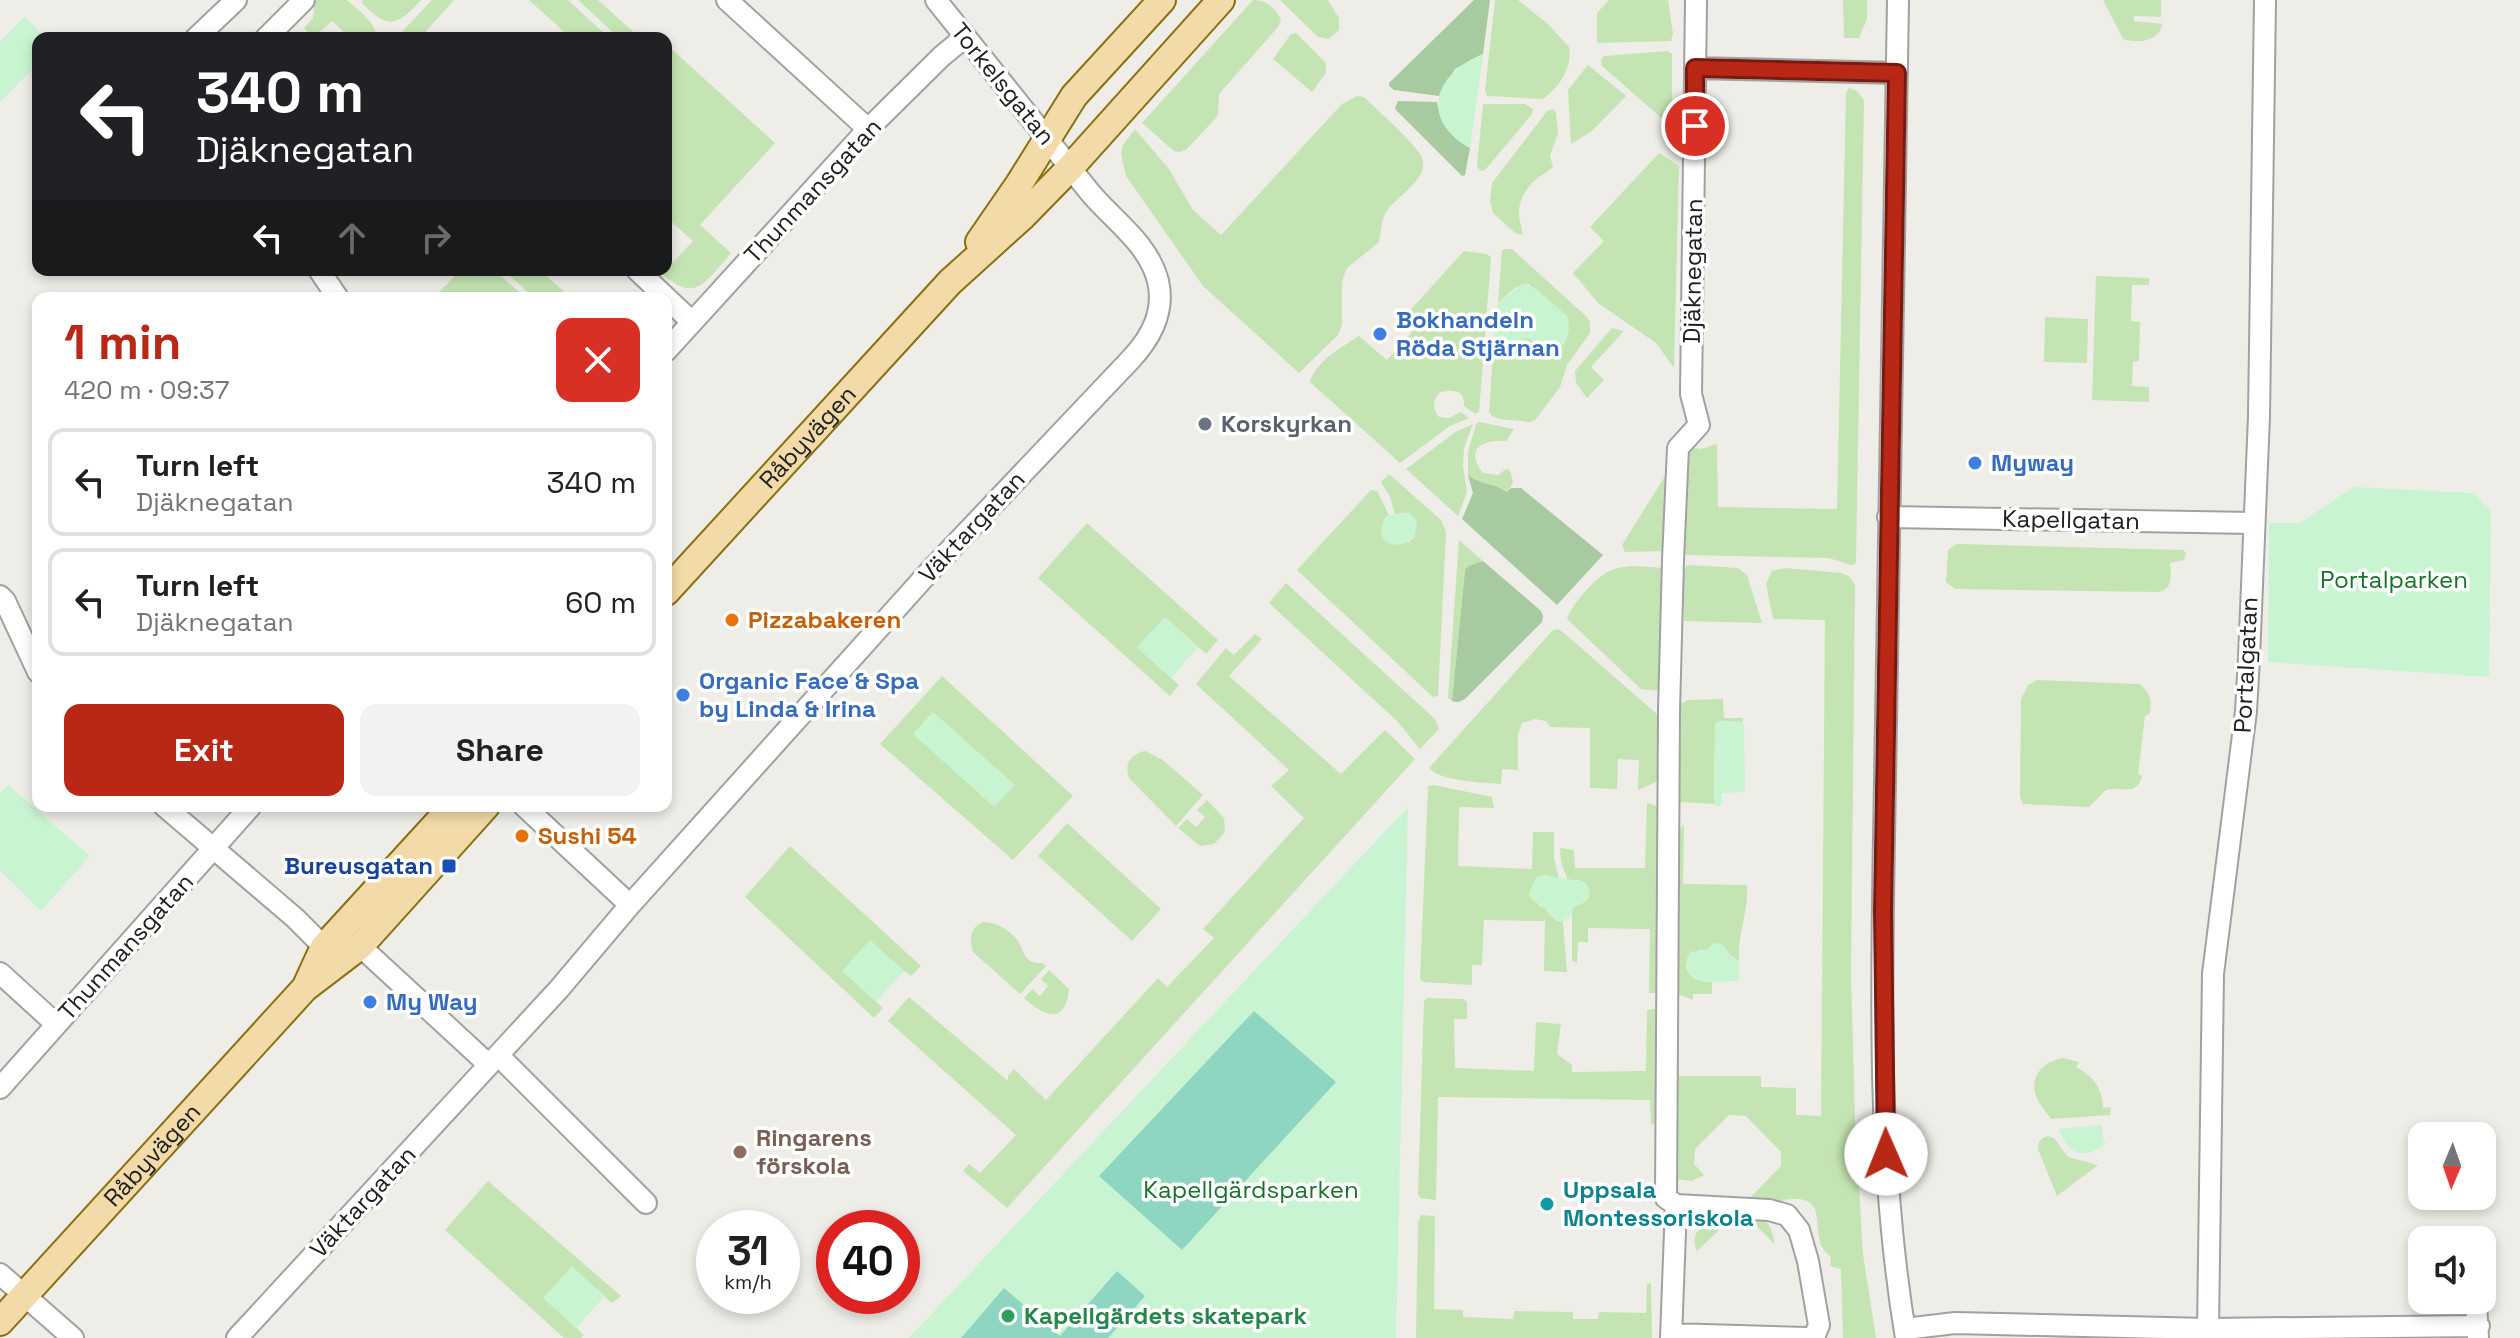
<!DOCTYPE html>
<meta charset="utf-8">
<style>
body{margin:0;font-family:"Space Grotesk",sans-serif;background:#f2f2f2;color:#202124;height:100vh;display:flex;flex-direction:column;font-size:30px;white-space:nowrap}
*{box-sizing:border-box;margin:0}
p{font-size:26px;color:#757577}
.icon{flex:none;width:44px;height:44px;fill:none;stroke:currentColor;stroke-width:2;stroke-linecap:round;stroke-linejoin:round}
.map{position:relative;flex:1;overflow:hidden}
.details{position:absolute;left:32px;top:292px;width:640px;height:520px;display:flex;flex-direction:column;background:#fff;border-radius:16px;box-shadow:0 4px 12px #0003}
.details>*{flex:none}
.hud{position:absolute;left:32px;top:32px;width:640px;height:244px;border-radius:16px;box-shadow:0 4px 12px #0003;background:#202124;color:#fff;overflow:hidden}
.needle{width:52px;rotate:182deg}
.tools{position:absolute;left:2408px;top:1122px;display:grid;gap:16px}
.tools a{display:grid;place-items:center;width:88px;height:88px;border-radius:16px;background:#fff;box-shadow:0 4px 12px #0003;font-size:40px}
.speed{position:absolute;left:696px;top:1210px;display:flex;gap:16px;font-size:40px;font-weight:700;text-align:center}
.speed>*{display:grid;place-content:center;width:104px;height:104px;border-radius:50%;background:#fff;box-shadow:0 4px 12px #0003;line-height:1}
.speed small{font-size:20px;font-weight:400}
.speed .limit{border:12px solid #d22;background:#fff;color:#111}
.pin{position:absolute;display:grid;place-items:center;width:68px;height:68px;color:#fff;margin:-34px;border:4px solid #fff;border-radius:50%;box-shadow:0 2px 8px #0007}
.me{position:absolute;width:88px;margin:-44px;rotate:359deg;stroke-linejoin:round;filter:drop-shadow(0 0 6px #0008)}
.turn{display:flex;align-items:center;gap:28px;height:168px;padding:0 32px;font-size:36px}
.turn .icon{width:104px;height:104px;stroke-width:2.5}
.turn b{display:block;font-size:56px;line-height:68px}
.lanes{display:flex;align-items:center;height:76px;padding:0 32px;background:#0003;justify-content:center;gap:40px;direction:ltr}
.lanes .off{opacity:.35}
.round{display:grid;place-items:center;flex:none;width:84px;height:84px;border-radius:16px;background:#f2f2f2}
.headline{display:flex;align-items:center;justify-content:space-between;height:136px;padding:0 32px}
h1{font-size:48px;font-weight:600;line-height:60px;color:#b92816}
.primary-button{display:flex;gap:16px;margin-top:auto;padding:16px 32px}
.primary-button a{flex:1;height:92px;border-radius:16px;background:#b92816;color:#fff;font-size:32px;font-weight:600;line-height:92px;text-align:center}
.primary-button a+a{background:#f2f2f2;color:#202124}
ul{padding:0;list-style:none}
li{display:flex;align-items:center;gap:24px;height:108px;margin:0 16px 12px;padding:0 16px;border:4px solid #e0e0e0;border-radius:16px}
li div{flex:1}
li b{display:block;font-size:30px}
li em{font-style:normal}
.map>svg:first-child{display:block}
.grass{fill:#c5e4b3}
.forest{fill:#a8caa0}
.park{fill:#c9f4d1}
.pitch{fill:#8ed5c2}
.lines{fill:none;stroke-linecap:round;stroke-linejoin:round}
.minor-casing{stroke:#a1a1a1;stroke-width:24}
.major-casing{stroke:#8b7010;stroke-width:30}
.minor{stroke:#fff;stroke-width:20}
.major{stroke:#f2dba9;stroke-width:26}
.route-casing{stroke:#781a0e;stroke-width:20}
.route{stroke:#b92816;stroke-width:14}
.shop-dot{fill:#3f7fe0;stroke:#fff;stroke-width:3}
.worship-dot{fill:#6b7280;stroke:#fff;stroke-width:3}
.food-dot{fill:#e8710a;stroke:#fff;stroke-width:3}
.transit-dot{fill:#1a4fb4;stroke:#fff;stroke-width:3}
.education-dot{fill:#8d6e63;stroke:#fff;stroke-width:3}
.culture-dot{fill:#0f9aa8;stroke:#fff;stroke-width:3}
.leisure-dot{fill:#2e9e5b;stroke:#fff;stroke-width:3}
.labels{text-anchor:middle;stroke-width:7;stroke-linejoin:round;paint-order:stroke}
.street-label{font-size:24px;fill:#202020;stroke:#fff}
.shop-label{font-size:24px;font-weight:bold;fill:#366cbe;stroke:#fff;text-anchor:start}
.worship-label{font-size:24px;font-weight:bold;fill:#5b616d;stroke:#fff;text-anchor:start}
.park-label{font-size:24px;fill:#18732a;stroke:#fff}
.food-label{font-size:24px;font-weight:bold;fill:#c56008;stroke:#fff;text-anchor:start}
.transit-label{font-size:24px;font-weight:bold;fill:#164399;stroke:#fff;text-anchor:end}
.education-label{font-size:24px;font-weight:bold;fill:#785e54;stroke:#fff;text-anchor:start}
.culture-label{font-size:24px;font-weight:bold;fill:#0d838f;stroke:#fff;text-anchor:start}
.leisure-label{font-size:24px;font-weight:bold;fill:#27864d;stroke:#fff;text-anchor:start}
</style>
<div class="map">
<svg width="2520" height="1338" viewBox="0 0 2520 1338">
<rect width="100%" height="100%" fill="#efede7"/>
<path class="grass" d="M315,0H347C358,10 376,22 377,38H350L332,21L313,38L304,28L313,18Z
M363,0H421C396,28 387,29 361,2Z
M432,0H454L420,38H396Z
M529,0H568L609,38H571Z
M578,0H598L640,38H619Z
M1253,0C1266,0 1277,8 1281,21L1278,27L1219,94L1218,114L1215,119L1186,150L1179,152L1174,151L1142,123Z
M1280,0H1328L1339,18V30L1329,39L1318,37Z
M1495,0H1518L1549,25L1569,47C1573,68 1559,87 1543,99L1487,96L1485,91Z
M1609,0H1668L1673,34L1671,41L1597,43V13Z
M1843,0H1867V19L1859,38H1844Z
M2103,0H2161V17L2134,16V21L2162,24C2160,41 2138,44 2123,39Z
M1296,33L1326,63V73L1312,92L1273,59L1291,34Z
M666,44L775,143L700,225L731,253C702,286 696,304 657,270L665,271L693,241L666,217Z
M1668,51L1672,54V111L1671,119L1666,122L1602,66L1601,60L1604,56Z
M1588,65L1626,96L1592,131L1571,144L1568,90Z
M1849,88L1857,91L1864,100L1856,561L1855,564L1850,565L1829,558L1685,555L1686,455L1688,447L1701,449L1717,444L1718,507L1837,509L1846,93Z
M1357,96L1364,97C1377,110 1413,141 1421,156C1432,178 1396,196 1386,212C1381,221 1381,232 1379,242L1347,268L1342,281V325L1338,335L1299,373L1203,286L1126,176L1121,154L1123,145L1135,129L1169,169L1193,210L1221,235L1342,104Z
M1483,104H1525L1533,109L1532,114L1485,170L1480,171L1477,166Z
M1553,109L1556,112L1558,133L1550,156L1553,167C1550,170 1546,172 1542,175C1529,183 1518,199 1519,215C1519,223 1523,227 1522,235L1515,233L1493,213L1490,201L1492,183L1548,110Z
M1659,153L1679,166L1674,368L1656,343L1598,303L1573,273L1604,241L1590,227Z
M1506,249H1512L1587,317L1590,322V333L1567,365L1560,387L1536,419L1530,422L1500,419L1492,416L1489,412L1494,339L1501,344L1529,338C1558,355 1570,352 1567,316L1528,284L1516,287L1498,303L1502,250Z
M1464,251L1487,254L1491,258L1479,412L1475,414L1464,406C1465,390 1453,389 1440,392C1432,401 1432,408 1439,417L1449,418L1461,412L1469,418L1450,426L1400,463L1310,382C1316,361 1342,347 1359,336L1387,360L1416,328L1404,317Z
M451,270H494L526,298H433L456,275Z
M504,270H540L571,298H534Z
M2096,276L2149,278V285H2132L2131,321L2140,322L2139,361L2133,362L2132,386L2149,387V402L2092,400Z
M2045,317L2088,319L2087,363L2044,362Z
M1612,328L1624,331L1591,367L1604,380L1587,398L1576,383L1575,371Z
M1479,422L1514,429L1506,441C1483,439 1464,449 1483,473L1498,475L1506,469L1510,470L1513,482L1508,492C1495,483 1480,485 1468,475V452L1476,424Z
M1473,424L1464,448L1463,466L1467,492L1458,516L1406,469L1457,431Z
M1667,473L1662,551L1625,552L1622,545Z
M1389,474L1441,520L1446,532L1438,696L1433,697L1297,570L1371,490L1377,491L1389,515L1383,521L1408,543L1415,536L1402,513L1395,514L1390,497L1381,482Z
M1087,523L1218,640L1206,654L1165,617L1138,648L1179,685L1170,696L1038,578Z
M1459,540L1483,561L1465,570L1452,701L1448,698Z
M1957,544L2184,550L2186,554L2184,560L2170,563C2171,575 2173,589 2159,592L1955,589L1946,582L1948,550Z
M1690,565L1738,568L1747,575L1762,623L1684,621V571L1686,566Z
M1632,566L1665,568L1663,688L1660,691L1641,689L1567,619C1572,604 1597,575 1612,570C1618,567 1625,567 1632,566Z
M1786,568L1842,573L1850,577L1855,585L1851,974L1855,1119L1863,1254L1876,1338H1843L1841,1269L1830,1266L1831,1257C1828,1254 1824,1251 1822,1247C1812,1224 1829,1193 1783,1200L1780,1204L1746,1202L1781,1166V1152L1746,1116L1729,1115L1695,1149L1694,1164L1704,1175L1692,1181L1675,1179L1674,1076H1761V1087L1796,1088V1115L1821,1116L1825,620L1773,619L1766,584L1772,571Z
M1286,583L1435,719L1439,729L1420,749L1397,721L1269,603Z
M1558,629L1564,633L1658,715L1660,723L1659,777L1656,782L1638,790L1639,760L1618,759L1617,789L1590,788V728L1550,727L1546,721L1535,719L1522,723L1518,735V770L1502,769L1501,784C1482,782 1442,782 1429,768L1553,630Z
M1255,634L1262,639L1229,676L1341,774L1385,730L1415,759L1007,1208L963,1171L969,1164L980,1173L1016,1135L888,1021L909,997L1008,1081V1076L1014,1069L1046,1100L1158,978L1167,987L1214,938L1203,929L1304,818L1271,786L1289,770L1196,684L1226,648L1234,655Z
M942,676L1073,796L1013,860L880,744Z
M2037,680L2139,684C2150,692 2152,700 2150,713L2145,716L2138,774L2142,776C2137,797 2123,786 2106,790L2089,807L2023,804L2020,796L2021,699L2028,685Z
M1723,699L1724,718H1743V722L1718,721L1715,724L1714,804L1679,802L1681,704L1688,700Z
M1145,751L1163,760L1203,795L1176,826L1129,778C1124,763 1131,754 1145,751Z
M1434,785L1492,797L1494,808L1459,807L1458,866L1532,869L1533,832H1554V858L1559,878L1545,875L1536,878L1539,906L1544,907C1550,913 1553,922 1563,922L1567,972L1544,971L1545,921L1484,920L1482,965H1472V985L1423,982L1420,979L1428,786Z
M1207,800L1224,818L1225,832L1214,844L1200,846L1178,828L1187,819L1196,827L1205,817L1197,810Z
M1647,803L1656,806L1659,811L1657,989L1655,993H1649L1650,929L1588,928V942H1578L1577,963L1572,961V914L1573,907L1582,904L1579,880L1568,881L1561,862L1560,848L1574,850L1575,868H1645Z
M1067,823L1161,909L1132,941L1038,856Z
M1684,824L1683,884L1747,885C1749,911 1737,935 1739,961L1730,955L1722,944H1713L1707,950H1699L1686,966C1689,979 1700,982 1712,981V994H1693V1000L1680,995L1677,988L1678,832Z
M790,846L921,966L911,976L904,971H843L883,1008L874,1018L745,897Z
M983,922C995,921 1015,932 1020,945C1025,956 1027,964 1042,963L1046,966L1020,994L973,952C969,940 970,927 983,922Z
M1049,970L1069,989C1065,1027 1043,1015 1024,998L1032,989L1040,996L1048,986L1041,979Z
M1427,998L1463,999L1467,1002V1019H1454L1455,1068L1534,1071L1536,1022L1561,1024L1557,1054L1572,1065V1072L1646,1071L1647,1010L1655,1009L1657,1013L1656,1122L1651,1125L1650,1100L1438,1097L1436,1200L1420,1198L1418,1194L1424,1001Z
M2063,1058L2079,1062L2076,1067C2094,1077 2102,1087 2103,1108L2111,1107L2110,1115L2051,1119C2046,1112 2039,1104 2036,1096C2029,1075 2045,1061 2063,1058Z
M2048,1136L2054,1138L2068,1157L2098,1165L2057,1196L2038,1149C2038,1141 2040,1138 2048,1136Z
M488,1181L621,1296L612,1303L572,1267L544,1298L584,1335L581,1338H564L445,1230Z
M1733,1213C1761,1214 1770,1215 1775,1245L1748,1217H1733L1697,1251C1686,1228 1715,1216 1733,1213Z
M1421,1215L1435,1216L1434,1309L1463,1310V1317L1513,1319L1514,1311L1573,1312V1319H1598L1599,1312L1646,1313L1647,1284L1651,1283L1652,1338H1416L1418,1223Z"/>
<path class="forest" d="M1474,0H1490L1483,54L1455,69L1439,96L1394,90L1389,86V83Z
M1398,101L1437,102C1440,123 1452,137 1470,148L1465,175L1462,176L1397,111L1395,108Z
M1468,475C1480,485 1495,483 1507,492L1511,488H1521L1603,555L1557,605L1462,519L1473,493Z
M1483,561L1541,611L1543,616L1542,622L1471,693C1465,699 1461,704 1452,701L1465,570L1469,566Z"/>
<path class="park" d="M25,16L41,33V38H38V64L0,102V41Z
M1483,54V55L1470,148C1419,120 1434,73 1483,54Z
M1522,284L1535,288L1567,316C1572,331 1567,353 1546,348C1540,347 1534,342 1528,338L1506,345L1494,339L1498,303Z
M2354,487L2473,493L2491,510L2489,677L2268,662L2269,523H2300Z
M1402,513H1410L1417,520L1415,536C1396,554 1371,543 1386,516Z
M1165,617L1198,647L1171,678L1137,647Z
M933,712L1015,785L994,807L913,734Z
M1718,721L1743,722L1744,725L1745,792L1722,793V805L1716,806L1714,804L1715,724Z
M8,785L90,856L41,911L0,871V793Z
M1408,807L1396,1338H909Z
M1544,875L1585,882L1590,890L1589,898L1582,904L1573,907L1572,914L1563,922C1554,920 1553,917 1547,910C1535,898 1521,904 1536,878Z
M870,940L904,971L876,1002L842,971Z
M1713,943L1722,944L1730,956L1739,961V981L1703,982L1690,975L1686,961L1690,952L1707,950Z
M2102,1125L2103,1141L2106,1142C2098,1152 2080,1159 2069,1147C2065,1143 2061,1135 2058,1129Z
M572,1267L605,1296L576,1328L543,1298Z"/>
<path class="pitch" d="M1254,1011L1336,1082L1182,1250L1099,1176Z
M1117,1271L1145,1296L1108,1338H961L1004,1288L1060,1336Z"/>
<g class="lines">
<defs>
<path id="minor" d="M727,0L868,129
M1696,0L1691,394L1699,425L1678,448L1673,560L1669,711L1666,1198L1676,1205L1769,1210L1787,1215L1799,1230L1808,1261L1819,1325L1815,1335L1809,1338
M1898,0C1896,260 1888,520 1885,781C1882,966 1875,1154 1906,1338
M196,38L236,0
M266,38L304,0
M1695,68L1897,73
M319,270L338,298
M637,270L692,322
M666,351L868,129L942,56L965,37
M1888,517L2253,523
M0,596L5,601L38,672
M164,806L295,918L324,947
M524,806L630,905
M360,946L489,1065
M0,973L56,1024
M498,1055L646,1203
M0,1088L251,806
M0,1274L73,1338
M2476,1302L2478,1338
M1905,1329L1955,1323L2208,1329L2479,1326
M2208,1329L2213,974L2246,711L2249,658L2259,416L2265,0
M1671,1334L1806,1338
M237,1338L559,989L630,905L930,571L1132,358C1152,336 1165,311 1158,281C1148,242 1112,220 1088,190C1037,127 987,63 936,0
M1671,1338L1676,1205"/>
<g id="major">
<path d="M979,242L1019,184L1074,96L1162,0"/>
<path id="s1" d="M666,592L950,282L1023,216L1070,168L1221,0"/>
<path d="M307,984L324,947L453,806"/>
<path id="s2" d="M0,1322L305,988L360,946L486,806"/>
</g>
</defs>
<use href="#minor" class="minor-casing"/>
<use href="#major" class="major-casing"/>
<use href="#minor" class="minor"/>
<use href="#major" class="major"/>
</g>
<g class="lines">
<defs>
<path id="route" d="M1695,126V68L1897,73L1883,911L1886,1154"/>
</defs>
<use href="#route" class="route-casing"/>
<use href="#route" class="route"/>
</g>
<g class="shop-dot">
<circle cx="1380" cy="334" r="8"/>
<circle cx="1975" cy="463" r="8"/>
<circle cx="683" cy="695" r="8"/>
<circle cx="370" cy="1002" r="8"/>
</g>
<circle class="worship-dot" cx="1205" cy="424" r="8"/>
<g class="food-dot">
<circle cx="732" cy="620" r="8"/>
<circle cx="522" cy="836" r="8"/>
</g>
<rect class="transit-dot" x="441" y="858" width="16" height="16" rx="4"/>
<circle class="education-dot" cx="740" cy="1152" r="8"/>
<circle class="culture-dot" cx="1547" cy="1204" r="8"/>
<circle class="leisure-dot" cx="1008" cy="1316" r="8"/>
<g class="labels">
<g class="street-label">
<text transform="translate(1003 84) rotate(51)" y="8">Torkelsgatan</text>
<text transform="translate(813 191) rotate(-47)" y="8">Thunmansgatan</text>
<text transform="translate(1693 271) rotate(-89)" y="8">Djäknegatan</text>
<text dy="8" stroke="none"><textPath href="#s1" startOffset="210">Råbyvägen</textPath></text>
<text transform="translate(2071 520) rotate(1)" y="8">Kapellgatan</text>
<text transform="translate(972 527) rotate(-47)" y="8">Väktargatan</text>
<text transform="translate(2246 665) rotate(-87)" y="8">Portalgatan</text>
<text transform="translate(126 947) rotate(-48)" y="8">Thunmansgatan</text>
<text dy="8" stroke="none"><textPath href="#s2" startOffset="226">Råbyvägen</textPath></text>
<text transform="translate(363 1202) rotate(-47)" y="8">Väktargatan</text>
</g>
<g class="shop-label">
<text x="1396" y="328">Bokhandeln<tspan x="1396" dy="28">Röda Stjärnan</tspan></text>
<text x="1991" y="471">Myway</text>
<text x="699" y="689">Organic Face &amp; Spa<tspan x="699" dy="28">by Linda &amp; Irina</tspan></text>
<text x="386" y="1010">My Way</text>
</g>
<g class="worship-label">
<text x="1221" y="432">Korskyrkan</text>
</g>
<g class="park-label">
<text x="2394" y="588">Portalparken</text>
<text x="1251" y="1198">Kapellgärdsparken</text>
</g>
<g class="food-label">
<text x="748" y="628">Pizzabakeren</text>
<text x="538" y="844">Sushi 54</text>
</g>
<g class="transit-label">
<text x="433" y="874">Bureusgatan</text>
</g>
<g class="education-label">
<text x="756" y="1146">Ringarens<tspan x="756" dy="28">förskola</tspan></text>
</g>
<g class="culture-label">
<text x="1563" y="1198">Uppsala<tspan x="1563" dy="28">Montessoriskola</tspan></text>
</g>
<g class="leisure-label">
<text x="1024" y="1324">Kapellgärdets skatepark</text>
</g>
</g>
</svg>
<div class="tools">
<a><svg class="needle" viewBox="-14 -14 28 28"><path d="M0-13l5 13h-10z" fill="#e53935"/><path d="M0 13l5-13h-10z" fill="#757577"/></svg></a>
<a><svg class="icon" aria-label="sound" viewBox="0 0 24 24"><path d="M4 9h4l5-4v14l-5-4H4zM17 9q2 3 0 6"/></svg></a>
</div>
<div class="speed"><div>31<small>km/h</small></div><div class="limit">40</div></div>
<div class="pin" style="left:1695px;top:126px;background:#d93025"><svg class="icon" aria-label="arrive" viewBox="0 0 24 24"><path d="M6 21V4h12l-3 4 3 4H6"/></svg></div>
<svg class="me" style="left:1886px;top:1154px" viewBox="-20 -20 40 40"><circle r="19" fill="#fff"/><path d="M0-13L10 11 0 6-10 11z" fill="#b92816"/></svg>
<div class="hud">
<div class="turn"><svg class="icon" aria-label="left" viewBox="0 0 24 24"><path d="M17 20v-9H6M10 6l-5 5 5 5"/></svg><div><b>340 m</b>Djäknegatan</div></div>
<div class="lanes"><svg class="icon" aria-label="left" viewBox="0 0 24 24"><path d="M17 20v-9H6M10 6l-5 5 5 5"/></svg><svg class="icon off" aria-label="ahead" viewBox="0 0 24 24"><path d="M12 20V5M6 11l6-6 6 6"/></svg><svg class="icon off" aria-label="right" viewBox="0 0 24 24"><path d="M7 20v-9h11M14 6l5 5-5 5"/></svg></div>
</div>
<section class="details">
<div class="headline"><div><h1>1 min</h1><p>420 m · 09:37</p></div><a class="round" style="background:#d93025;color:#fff"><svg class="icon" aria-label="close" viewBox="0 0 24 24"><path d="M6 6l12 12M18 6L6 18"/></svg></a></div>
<ul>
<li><svg class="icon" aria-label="left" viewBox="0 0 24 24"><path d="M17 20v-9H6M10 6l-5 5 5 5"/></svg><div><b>Turn left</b><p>Djäknegatan</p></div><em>340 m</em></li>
<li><svg class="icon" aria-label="left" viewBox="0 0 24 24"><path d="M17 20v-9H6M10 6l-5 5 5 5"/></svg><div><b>Turn left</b><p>Djäknegatan</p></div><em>60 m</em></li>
</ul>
<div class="primary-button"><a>Exit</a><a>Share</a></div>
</section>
</div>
